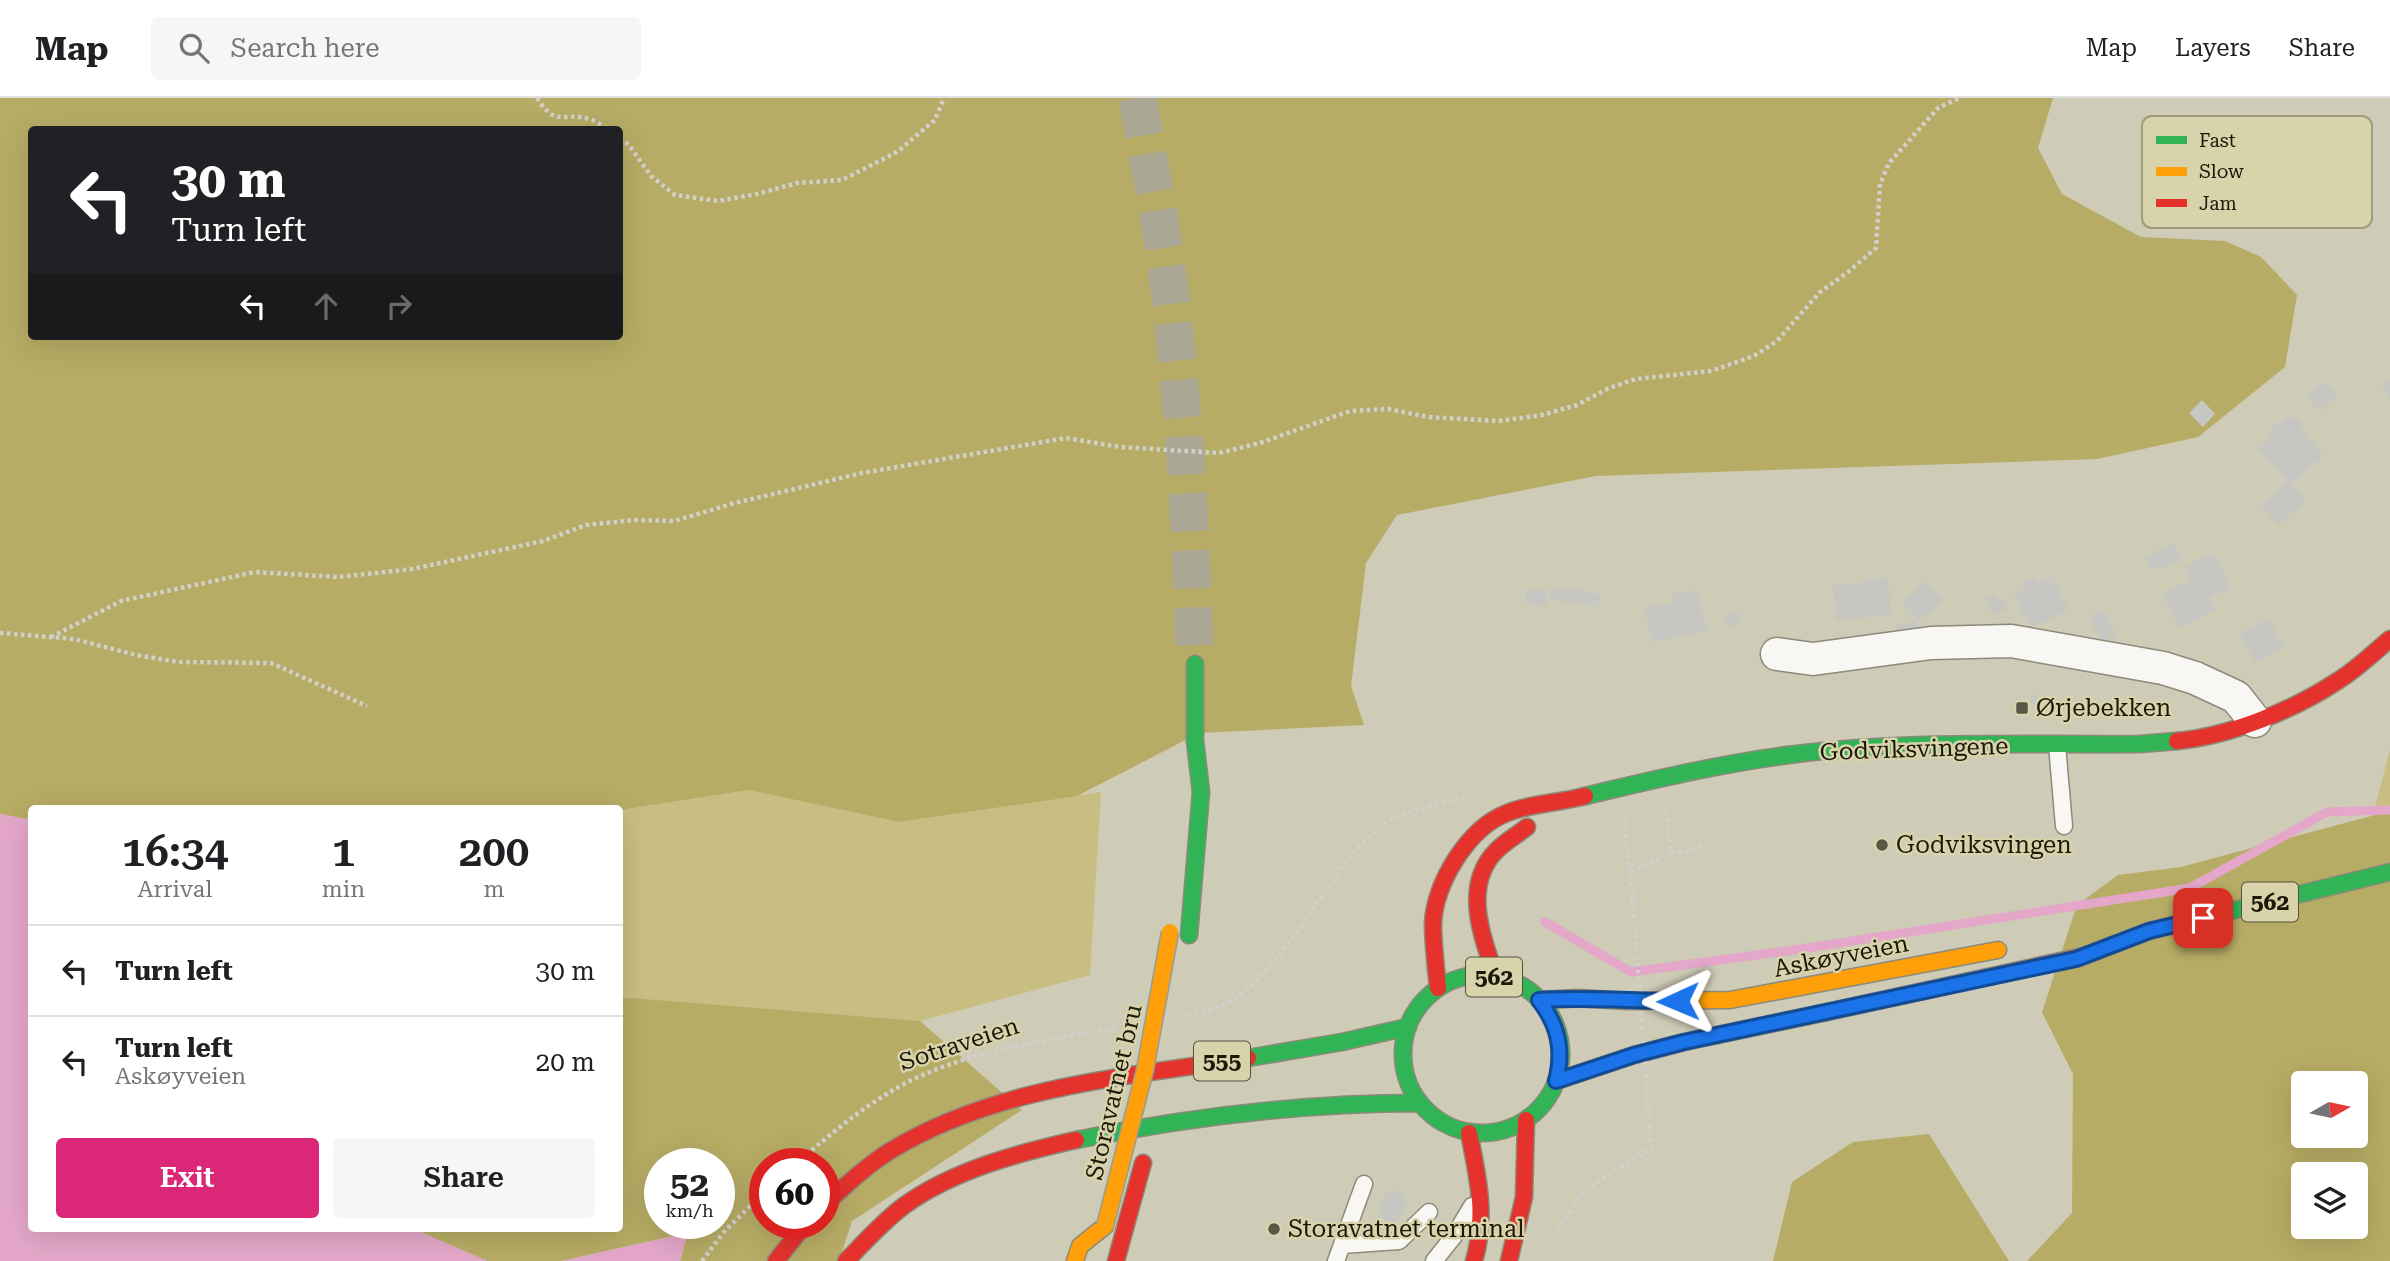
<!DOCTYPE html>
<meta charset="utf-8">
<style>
body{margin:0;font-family:"Roboto Serif",serif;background:#f6f6f6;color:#202124;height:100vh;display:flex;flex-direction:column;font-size:26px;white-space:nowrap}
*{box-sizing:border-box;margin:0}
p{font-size:23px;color:#757577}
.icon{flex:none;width:38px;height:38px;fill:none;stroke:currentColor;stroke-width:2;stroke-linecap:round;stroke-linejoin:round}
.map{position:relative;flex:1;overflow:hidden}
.sheet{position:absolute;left:28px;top:707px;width:595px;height:427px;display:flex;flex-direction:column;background:#fff;border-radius:7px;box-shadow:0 7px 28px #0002}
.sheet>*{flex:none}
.top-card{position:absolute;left:28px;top:28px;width:595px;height:214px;border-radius:7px;box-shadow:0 7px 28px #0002;background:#202124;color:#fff;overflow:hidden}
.needle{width:46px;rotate:81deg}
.fabs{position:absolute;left:2291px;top:973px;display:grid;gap:14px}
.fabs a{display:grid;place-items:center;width:77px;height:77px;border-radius:7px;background:#fff;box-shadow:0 7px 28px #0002;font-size:35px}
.speed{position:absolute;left:644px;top:1050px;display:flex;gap:14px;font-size:35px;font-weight:700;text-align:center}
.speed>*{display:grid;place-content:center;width:91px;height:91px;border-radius:50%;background:#fff;box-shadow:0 7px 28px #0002;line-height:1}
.speed small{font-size:18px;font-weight:400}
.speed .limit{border:10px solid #d22;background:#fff;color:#111}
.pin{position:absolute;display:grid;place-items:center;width:60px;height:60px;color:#fff;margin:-30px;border-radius:14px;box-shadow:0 4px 10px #0006}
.me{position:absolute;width:77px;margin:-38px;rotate:269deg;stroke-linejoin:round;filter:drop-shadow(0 0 5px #0008)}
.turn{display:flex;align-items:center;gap:24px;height:147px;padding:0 28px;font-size:32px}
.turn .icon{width:91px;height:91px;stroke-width:2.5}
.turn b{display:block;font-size:49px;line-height:60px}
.lanes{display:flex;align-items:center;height:66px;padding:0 28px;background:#0003;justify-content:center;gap:35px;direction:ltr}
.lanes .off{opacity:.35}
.eta{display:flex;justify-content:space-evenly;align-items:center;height:119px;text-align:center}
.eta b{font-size:42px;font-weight:600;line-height:49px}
.button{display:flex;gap:14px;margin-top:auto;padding:14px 28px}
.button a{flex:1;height:80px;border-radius:7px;background:#db2777;color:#fff;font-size:28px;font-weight:600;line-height:80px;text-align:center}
.button a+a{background:#f6f6f6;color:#202124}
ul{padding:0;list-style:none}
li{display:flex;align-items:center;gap:21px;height:91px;padding:0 28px;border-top:2px solid #e0e0e0}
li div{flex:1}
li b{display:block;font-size:26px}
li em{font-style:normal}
header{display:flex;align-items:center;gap:42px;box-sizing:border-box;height:98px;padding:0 35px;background:#fff;border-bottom:2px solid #e0e0e0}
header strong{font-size:33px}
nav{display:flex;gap:38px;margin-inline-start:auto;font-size:24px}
.search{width:490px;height:63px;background:#f6f6f6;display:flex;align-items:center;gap:18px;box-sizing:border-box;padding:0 24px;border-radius:7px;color:#757577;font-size:26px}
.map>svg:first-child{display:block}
.green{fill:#c8be81}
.forest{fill:#b7ac65;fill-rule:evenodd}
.water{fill:#e4a7c9}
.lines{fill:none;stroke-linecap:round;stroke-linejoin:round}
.stream{stroke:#e4a7c9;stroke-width:9}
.building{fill:#c6c6c3}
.highway-tunnel{stroke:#aaa794;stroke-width:38;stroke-dasharray:38 19;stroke-linecap:butt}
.lane-casing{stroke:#8c8a79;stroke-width:19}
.street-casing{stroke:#8c8a79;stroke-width:35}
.fast-casing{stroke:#8c8a79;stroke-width:19}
.slow-casing{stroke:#8c8a79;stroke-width:19}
.jam-casing{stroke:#8c8a79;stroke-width:19}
.path{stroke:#d1d0ca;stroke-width:4.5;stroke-dasharray:3.5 3.5;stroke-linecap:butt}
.lane{stroke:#f8f7f4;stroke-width:16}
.street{stroke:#f8f7f4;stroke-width:32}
.fast{stroke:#30b455;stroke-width:16}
.slow{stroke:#ff9f0a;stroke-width:16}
.jam{stroke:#e5322d;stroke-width:16}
.slow-bridge-casing{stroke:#929e98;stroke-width:19;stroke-linecap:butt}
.path-bridge{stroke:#d1d0ca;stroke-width:4.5;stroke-dasharray:3.5 3.5;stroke-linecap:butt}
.slow-bridge{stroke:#ff9f0a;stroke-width:16}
.route-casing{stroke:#114b97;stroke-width:18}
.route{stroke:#1a73e8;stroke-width:12}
.poi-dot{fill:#5a5746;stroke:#d9d3ab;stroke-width:2.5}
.labels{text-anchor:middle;stroke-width:5;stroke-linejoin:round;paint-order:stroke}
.shield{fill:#d9d3ab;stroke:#54513a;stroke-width:2}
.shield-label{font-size:23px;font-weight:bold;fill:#1b190a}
.poi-label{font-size:24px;fill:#1b190a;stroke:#d9d3ab;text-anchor:start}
.street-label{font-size:24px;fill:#1b190a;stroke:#d9d3ab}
.key{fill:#d9d3ab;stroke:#a09b7b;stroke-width:2}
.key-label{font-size:19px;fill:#1b190a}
</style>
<header>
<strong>Map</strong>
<div class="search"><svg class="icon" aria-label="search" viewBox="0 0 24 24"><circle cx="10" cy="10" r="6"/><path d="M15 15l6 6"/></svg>Search here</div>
<nav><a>Map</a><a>Layers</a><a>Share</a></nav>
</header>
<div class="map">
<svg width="2390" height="1163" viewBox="0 0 2390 1163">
<rect width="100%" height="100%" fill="#cecbb6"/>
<path class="green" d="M2390,652V713L2374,717V713Z
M749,692L899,724L1101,694L1090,877L920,923L620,899V712Z"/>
<path class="forest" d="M0,0H2053L2038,50L2062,96L2141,139L2225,143L2261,159L2297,197L2285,269L2198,339L2097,361L1596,378L1397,417L1366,465L1351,588L1364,627L1199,635L1077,698L899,724L749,692L620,712L32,710L31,722L0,716ZM32,32H620V238H32Z
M2390,713V1163H2027L2072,1115L2073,976L2042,914L2077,807L2118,777L2181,769ZM2303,985H2356V1038H2303ZM2303,1076H2356V1129H2303Z
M620,899L920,923L1022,1012L852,1123L839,1163H680L687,1135L561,1163H487L414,1131L620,1130ZM660,1066H719V1125H660ZM765,1066H824V1125H765Z
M1929,1036L2009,1163H1773L1792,1084L1853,1044Z"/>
<path class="water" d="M0,716L31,722L32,1130L414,1131L487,1163H0Z
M688,1135L680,1163H561Z"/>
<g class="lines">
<path class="stream" d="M1545,824L1631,874L1801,851L2190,790L2327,714L2390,712"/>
</g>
<path class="building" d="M2390,282V303L2381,287Z
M2327,285L2338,297L2320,313L2307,299L2321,286Z
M2202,302L2215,316L2203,329L2189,315Z
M2288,317L2293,322L2296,319L2304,328L2300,332L2324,357L2292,386L2258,351L2272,339L2268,335Z
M2288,383L2306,402L2279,427L2261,407Z
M2173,445L2182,461L2163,471L2161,467L2150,472L2144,460Z
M2214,455L2230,490L2210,499L2215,512L2179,530L2163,496L2192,482L2186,468Z
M2052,478L2068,512L2031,530L2014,497L2025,491L2022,485L2035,479L2038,485Z
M1888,480L1891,517L1836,522L1833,487L1864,485L1863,482Z
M1926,483L1943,502L1919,523L1902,504Z
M1571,489L1600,497L1598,509L1549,501L1551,490L1570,492Z
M1527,491L1547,493L1546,508L1526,507Z
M1692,492L1693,497L1699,496L1706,533L1652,544L1645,510L1674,504L1672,496Z
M1995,497L1997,503L2003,500L2008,510L1993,518L1985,501Z
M2103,512L2117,537L2102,544L2089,519Z
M1737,513L1742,523L1729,529L1724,519Z
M2269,521L2283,549L2255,564L2240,536Z
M1918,524L1919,539L1896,541L1895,526Z
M2032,597H2047V607H2031Z
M1394,1092L1403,1098L1407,1107L1404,1115L1394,1126L1383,1121L1378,1110L1386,1098L1384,1095Z"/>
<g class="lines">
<path class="highway-tunnel" d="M1137,0C1148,57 1159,115 1167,173C1184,303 1191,435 1195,566"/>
<defs>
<path id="lane" d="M2057,647L2064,728
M1342,1147L1399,1143L1429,1114
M1336,1163L1364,1086
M1434,1163L1454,1138L1472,1108"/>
<path id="street" d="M1777,556L1813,561L1931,545L2011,543L2163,570L2195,580L2236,599L2255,623"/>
<path id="fast" d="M1585,698C1652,682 1719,666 1788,657C1905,642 2023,647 2140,646L2177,643
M1189,837L1201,694L1195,643V566
M2084,858L2149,833L2390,774
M1403 956a79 79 0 1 1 158 0a79 79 0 1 1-158 0Z
M1248,960L1342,944L1408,929
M1076,1042C1189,1019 1303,1005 1419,1005"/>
<path id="slow" d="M1539,902L1579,900L1626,903L1730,902L1998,852
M1556,983L1634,957L1684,944L1827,914
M1075,1163L1080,1148L1105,1128"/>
<path id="jam" d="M2177,643C2230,638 2294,612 2339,582C2357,571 2373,555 2390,541
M1496,879C1482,839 1462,788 1496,753C1505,744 1517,737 1527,729
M1438,890C1436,869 1433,847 1433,826C1434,786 1468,730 1507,715C1532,705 1559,705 1585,698
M1827,914L2084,858
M1469,1035C1478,1079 1487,1119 1474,1163
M824,1107C845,1088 866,1068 890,1053C996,988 1127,979 1248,960
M776,1163L806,1125
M846,1163C865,1144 883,1123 905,1107C954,1072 1018,1055 1076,1042
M1116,1163L1143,1065
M1509,1163L1524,1099L1526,1022"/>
</defs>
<use href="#lane" class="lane-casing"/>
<use href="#street" class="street-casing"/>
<use href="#fast" class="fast-casing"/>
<use href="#slow" class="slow-casing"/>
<use href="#jam" class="jam-casing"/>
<path class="path" d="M537,0C557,31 563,13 589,21C596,23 603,28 609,32
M620,40L629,47L651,78L675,97L718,103L757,96L797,85L842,82L897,54L935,22L944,0
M0,535L74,541L136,557L178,564L271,565L367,608
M51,539L121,503L255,474L338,479L412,471L543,443L586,427L635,422L674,423L731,406L862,375L1066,340L1120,349L1219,355L1260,345L1350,313L1388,311L1428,319L1499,323L1542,317L1577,307L1609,290L1636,281L1711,273L1754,258L1777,243L1820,194L1848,174L1876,150L1880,86L1889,65L1938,10L1959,0
M1666,713L1671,755L1687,754L1701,748
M1624,722L1633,802
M1631,774L1671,755
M1188,917C1204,914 1221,910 1234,901C1297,857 1324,774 1383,726C1397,715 1446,704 1465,699
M796,1066C824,1041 858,1013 890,994C953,955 1045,942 1118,930
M1550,1144L1584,1093L1651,1050L1649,1023
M702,1163L723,1135L765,1093"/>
<use href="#lane" class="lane"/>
<use href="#street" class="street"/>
<use href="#fast" class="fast"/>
<use href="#slow" class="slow"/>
<use href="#jam" class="jam"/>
<defs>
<path id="slow-bridge" d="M1105,1128L1145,972L1170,834"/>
</defs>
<use href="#slow-bridge" class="slow-bridge-casing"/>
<path class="path-bridge" d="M1633,802L1649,1023"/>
<use href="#slow-bridge" class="slow-bridge"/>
</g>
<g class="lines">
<defs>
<path id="route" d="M1678,903C1632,903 1585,899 1539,902C1558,927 1564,951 1556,983L1634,957L1684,944L2076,861L2149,833L2203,820"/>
</defs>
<use href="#route" class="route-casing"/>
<use href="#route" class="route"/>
</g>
<g class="poi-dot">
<rect x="2015" y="603" width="14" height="14" rx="3.5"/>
<circle cx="1882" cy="747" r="7"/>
<circle cx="1274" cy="1131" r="7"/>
</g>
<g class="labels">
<g class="shield">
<rect x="2242" y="784.5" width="56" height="39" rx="5"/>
<rect x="1466" y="859.5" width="56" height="39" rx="5"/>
<rect x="1194" y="943.5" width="56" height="39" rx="5"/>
</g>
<g class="shield-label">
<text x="2270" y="812">562</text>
<text x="1494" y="887">562</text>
<text x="1222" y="971">555</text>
</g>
<g class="poi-label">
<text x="2036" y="618">Ørjebekken</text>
<text x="1896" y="755">Godviksvingen</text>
<text x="1288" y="1139">Storavatnet terminal</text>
</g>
<g class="street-label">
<text transform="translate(1914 651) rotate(-2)" y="8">Godviksvingene</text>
<text transform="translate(1841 858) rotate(-11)" y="8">Askøyveien</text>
<text transform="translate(959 946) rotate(-18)" y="8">Sotraveien</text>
<text transform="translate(1114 994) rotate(-77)" y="8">Storavatnet bru</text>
</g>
</g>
<rect x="2142" y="18" width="230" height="112" rx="10" class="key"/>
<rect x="2156" y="38" width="31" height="8" fill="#30b455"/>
<rect x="2156" y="69" width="31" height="9" fill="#ff9f0a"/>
<rect x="2156" y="101" width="31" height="8" fill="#e5322d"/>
<g class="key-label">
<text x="2199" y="49">Fast</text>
<text x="2199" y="80">Slow</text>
<text x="2199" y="112">Jam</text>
</g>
</svg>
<div class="fabs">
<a><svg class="needle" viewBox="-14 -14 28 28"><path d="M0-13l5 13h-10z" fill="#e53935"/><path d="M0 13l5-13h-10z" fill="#757577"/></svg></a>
<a><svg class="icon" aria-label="layers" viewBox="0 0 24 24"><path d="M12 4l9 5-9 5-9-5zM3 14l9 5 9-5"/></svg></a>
</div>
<div class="speed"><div>52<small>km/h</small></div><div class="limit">60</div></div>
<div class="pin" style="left:2203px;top:820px;background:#d93025"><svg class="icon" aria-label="arrive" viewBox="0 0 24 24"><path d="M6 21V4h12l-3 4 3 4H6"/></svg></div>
<svg class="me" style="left:1678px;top:903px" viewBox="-20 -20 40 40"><path d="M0-17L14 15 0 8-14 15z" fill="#1a73e8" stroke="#fff" stroke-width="4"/></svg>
<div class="top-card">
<div class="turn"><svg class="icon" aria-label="left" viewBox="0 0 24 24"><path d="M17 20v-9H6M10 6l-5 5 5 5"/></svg><div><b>30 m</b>Turn left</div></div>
<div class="lanes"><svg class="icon" aria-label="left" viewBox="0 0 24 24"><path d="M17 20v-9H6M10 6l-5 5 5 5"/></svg><svg class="icon off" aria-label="ahead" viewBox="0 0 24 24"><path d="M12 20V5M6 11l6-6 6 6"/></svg><svg class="icon off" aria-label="right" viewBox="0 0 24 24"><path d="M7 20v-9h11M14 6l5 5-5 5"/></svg></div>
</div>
<section class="sheet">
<div class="eta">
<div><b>16:34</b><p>Arrival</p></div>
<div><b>1</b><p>min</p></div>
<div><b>200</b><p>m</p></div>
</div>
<ul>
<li><svg class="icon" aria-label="left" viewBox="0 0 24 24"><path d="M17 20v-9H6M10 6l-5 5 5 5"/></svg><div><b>Turn left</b></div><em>30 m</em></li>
<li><svg class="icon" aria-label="left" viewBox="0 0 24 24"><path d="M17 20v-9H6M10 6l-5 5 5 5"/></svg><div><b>Turn left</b><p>Askøyveien</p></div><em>20 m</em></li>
</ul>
<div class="button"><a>Exit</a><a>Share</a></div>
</section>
</div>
